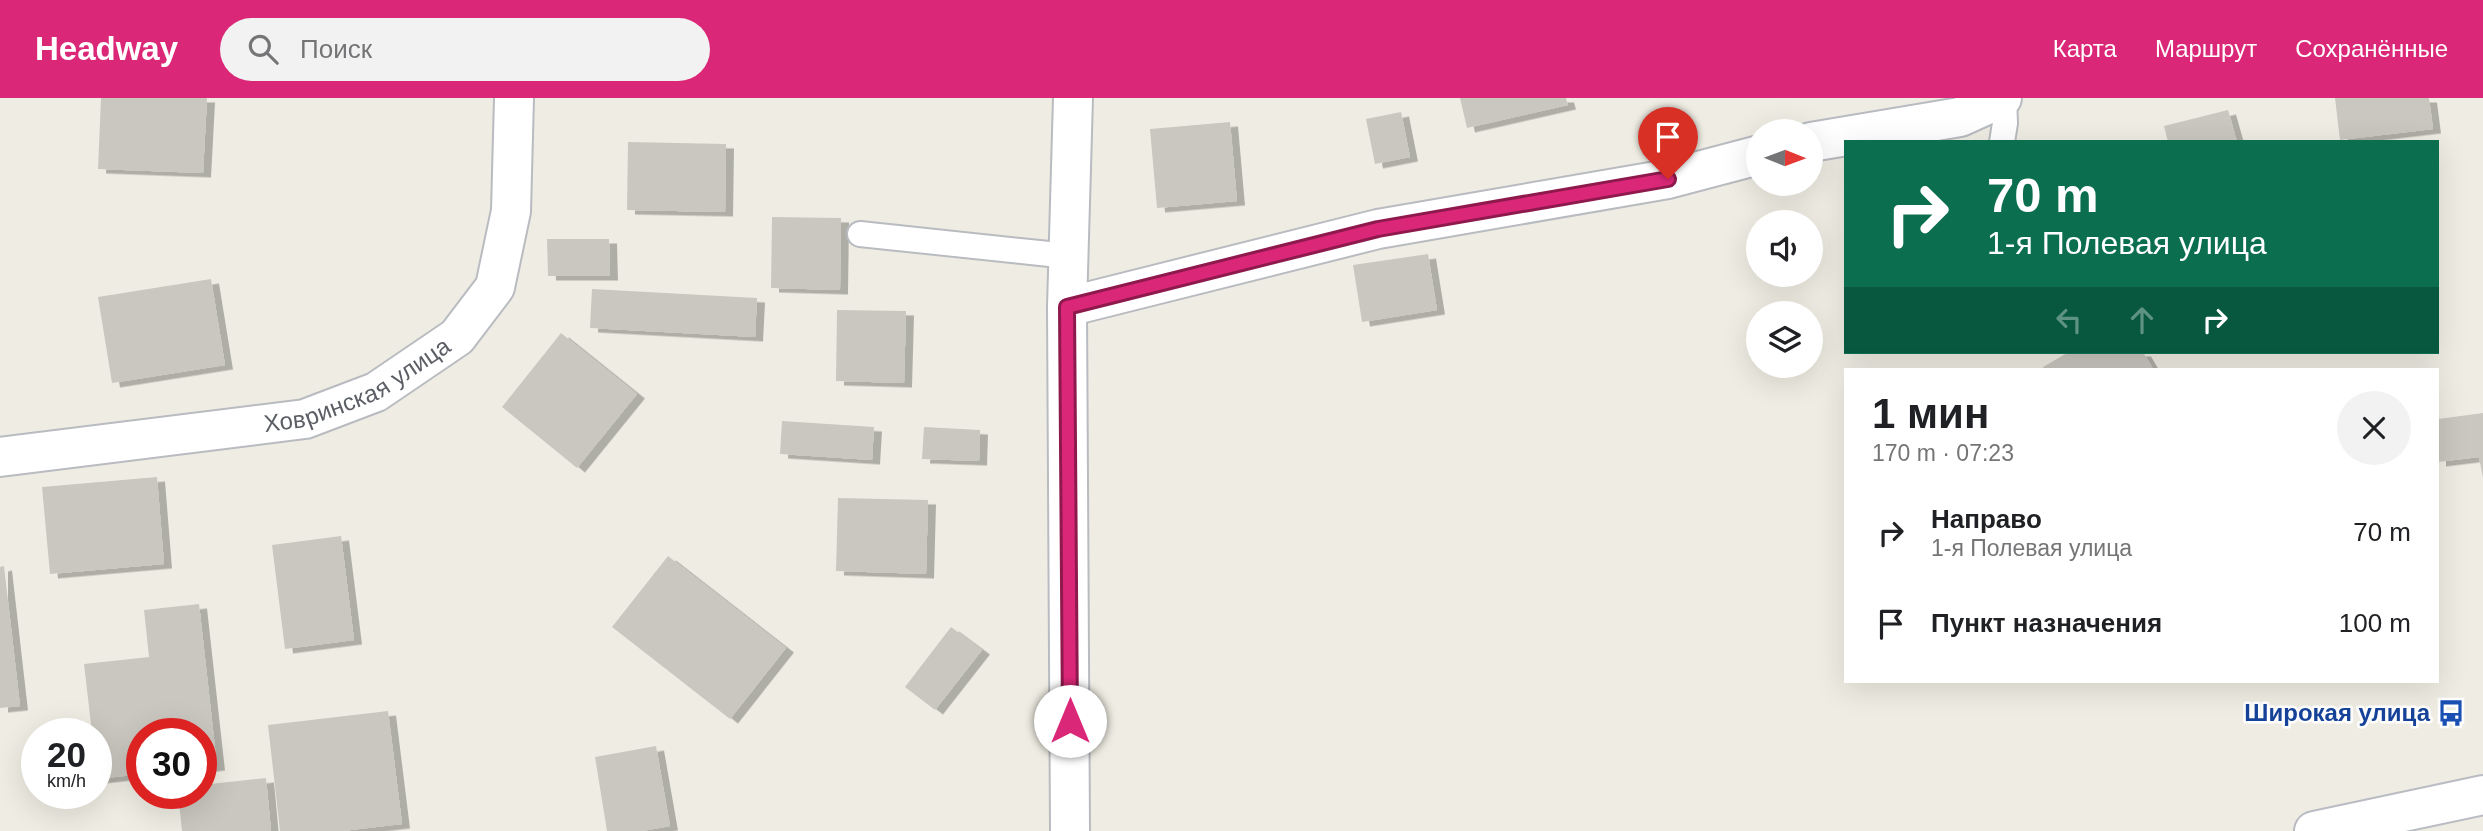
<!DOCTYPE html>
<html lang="ru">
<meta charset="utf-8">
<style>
body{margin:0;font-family:Arial,sans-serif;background:#f2f2f2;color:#202124;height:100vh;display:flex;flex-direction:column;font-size:26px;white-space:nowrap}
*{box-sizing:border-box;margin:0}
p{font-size:23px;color:#757577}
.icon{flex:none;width:38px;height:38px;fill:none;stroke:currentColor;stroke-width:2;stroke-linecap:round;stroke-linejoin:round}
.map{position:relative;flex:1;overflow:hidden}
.drawer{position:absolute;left:1844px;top:270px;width:595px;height:315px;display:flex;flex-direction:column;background:#fff;border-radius:0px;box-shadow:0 7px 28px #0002}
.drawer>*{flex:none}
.banner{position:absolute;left:1844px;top:42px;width:595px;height:214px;border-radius:0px;box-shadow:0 7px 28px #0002;background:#0b6e4f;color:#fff;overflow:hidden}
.needle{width:46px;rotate:91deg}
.buttons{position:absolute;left:1746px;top:21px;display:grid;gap:14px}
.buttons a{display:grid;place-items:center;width:77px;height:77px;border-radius:50%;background:#fff;box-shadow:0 7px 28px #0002;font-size:35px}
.speed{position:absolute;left:21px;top:620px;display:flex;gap:14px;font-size:35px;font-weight:700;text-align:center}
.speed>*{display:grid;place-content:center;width:91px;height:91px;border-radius:50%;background:#fff;box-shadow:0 7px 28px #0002;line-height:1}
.speed small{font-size:18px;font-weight:400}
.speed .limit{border:10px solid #d22;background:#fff;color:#111}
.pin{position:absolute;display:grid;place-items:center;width:60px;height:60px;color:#fff;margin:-72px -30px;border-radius:50% 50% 50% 0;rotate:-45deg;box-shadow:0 0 7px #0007}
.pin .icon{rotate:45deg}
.me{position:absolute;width:77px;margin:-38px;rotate:0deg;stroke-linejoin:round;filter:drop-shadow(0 0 5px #0008)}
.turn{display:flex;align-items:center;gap:24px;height:147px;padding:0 28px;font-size:32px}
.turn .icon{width:91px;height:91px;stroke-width:2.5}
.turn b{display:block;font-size:49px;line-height:60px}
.lanes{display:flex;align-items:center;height:66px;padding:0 28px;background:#0003;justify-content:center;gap:35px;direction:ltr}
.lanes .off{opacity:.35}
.round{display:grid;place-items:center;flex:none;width:74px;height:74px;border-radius:37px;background:#f2f2f2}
.overview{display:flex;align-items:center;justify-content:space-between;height:119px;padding:0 28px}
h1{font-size:42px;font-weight:700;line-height:52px}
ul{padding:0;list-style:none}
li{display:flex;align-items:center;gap:21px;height:91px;padding:0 28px}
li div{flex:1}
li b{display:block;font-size:26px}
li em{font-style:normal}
header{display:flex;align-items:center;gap:42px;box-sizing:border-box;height:98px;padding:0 35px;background:#db2777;color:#fff}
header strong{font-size:33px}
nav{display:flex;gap:38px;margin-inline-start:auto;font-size:24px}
.search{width:490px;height:63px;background:#f2f2f2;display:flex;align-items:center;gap:18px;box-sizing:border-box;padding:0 24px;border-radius:38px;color:#757577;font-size:26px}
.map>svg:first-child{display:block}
.building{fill:#cac7c0;filter:url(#shadow)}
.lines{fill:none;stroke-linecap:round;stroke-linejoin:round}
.lane-casing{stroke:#b8bbc0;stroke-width:28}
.street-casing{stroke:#b8bbc0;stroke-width:42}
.secondary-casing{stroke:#b9bcc2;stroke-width:42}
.lane{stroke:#fff;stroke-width:24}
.street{stroke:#fff;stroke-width:38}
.secondary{stroke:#fff;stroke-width:38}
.route-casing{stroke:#8e194d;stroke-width:18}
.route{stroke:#db2777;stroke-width:12}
.labels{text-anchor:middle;stroke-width:5;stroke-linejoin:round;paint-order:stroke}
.street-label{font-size:24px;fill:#5b5f65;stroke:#fff}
.transit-label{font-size:24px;font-weight:bold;fill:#164399;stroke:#fff;text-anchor:end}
</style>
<header>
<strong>Headway</strong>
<div class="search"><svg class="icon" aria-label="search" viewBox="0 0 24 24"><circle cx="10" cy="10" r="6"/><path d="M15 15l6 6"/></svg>Поиск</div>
<nav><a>Карта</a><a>Маршрут</a><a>Сохранённые</a></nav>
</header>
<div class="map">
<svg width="2483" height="733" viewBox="0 0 2483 733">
<defs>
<filter id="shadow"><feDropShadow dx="8" dy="4.5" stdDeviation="0" flood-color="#0004"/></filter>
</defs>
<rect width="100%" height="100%" fill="#efede3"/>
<path class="building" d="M101,0H207L203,75L98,71Z
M1460,0H1566L1568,7L1467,30Z
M2335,0H2429L2433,31L2340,42Z
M2228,12L2237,44H2168L2164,28Z
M1401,14L1410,59L1375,66L1366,21Z
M1230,24L1237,103L1157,110L1150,31Z
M628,44L726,46L725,114L627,112Z
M772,119L841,120L840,192L771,190Z
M547,141H609L610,178H548Z
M1428,156L1437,212L1362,224L1353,167Z
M211,181L225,267L112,285L98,199Z
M592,191L757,200L755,239L590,230Z
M837,212L906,213L904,285L836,283Z
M561,235L637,296L577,370L502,309Z
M2069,254H2143L2153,271H2044L2043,269Z
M2483,315V380L2479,359L2438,364V321Z
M782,323L874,329L872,362L780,356Z
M924,329L980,332L979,363L922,361Z
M157,379L164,466L50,476L42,389Z
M838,400L928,402L926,476L836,473Z
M341,438L354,542L285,551L272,447Z
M668,458L786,550L730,621L612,529Z
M4,468L20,608L0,610V469Z
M199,506L217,668L201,670V635H142V676L97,681L96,635H92L84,566L149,559L144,512Z
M951,529L982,552L935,612L905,589Z
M388,613L402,726L342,733H280L268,627Z
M656,648L670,728L642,733H607L595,659Z
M266,680L271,733H182L178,695H201V687Z"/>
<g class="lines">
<defs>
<path id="lane" d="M2002,44L2005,25L2004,0
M860,136L1068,158"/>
<g id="street">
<path d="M1811,44L1960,19L2002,0"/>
<path d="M1067,209L1378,131L1668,81L1759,57"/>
<path id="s1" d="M0,359L305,321L376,294L457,239L495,189L511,113L514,0"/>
<path d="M1070,733L1067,209L1073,0"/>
</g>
<path id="secondary" d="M2314,733L2483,697"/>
</defs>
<use href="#lane" class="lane-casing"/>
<use href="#street" class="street-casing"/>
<use href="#secondary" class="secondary-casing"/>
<use href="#lane" class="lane"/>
<use href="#street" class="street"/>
<use href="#secondary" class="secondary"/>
</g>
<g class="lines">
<defs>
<path id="route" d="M1070,623L1067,209L1378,131L1668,81"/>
</defs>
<use href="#route" class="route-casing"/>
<use href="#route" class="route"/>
</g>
<defs>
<symbol id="bus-bare" viewBox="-9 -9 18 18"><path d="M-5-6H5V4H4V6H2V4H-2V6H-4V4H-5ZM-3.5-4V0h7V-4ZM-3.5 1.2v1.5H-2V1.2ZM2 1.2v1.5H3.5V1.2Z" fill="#1a4fb4" stroke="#fff" stroke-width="2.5" paint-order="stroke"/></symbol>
</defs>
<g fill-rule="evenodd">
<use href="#bus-bare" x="2432" y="596" width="38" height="38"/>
</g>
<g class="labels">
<g class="street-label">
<text dy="8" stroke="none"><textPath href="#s1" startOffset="368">Ховринская улица</textPath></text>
</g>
<g class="transit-label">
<text x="2430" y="623">Широкая улица</text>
</g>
</g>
</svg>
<div class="buttons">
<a><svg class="needle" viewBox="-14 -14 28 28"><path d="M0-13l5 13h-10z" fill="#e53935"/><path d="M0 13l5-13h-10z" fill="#757577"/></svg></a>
<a><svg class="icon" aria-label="sound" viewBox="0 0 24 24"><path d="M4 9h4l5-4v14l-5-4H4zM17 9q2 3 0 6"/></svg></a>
<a><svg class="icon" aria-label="layers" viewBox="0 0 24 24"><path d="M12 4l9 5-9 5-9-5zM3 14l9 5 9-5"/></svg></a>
</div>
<div class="speed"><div>20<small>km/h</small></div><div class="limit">30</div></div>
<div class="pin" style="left:1668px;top:81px;background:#d93025"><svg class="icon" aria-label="arrive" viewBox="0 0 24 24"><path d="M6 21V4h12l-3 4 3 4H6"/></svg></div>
<svg class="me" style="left:1070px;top:623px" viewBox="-20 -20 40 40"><circle r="19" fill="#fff"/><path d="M0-13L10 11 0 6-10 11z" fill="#db2777"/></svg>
<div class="banner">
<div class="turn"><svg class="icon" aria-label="right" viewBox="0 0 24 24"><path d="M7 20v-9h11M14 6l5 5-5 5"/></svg><div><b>70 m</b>1-я Полевая улица</div></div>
<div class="lanes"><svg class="icon off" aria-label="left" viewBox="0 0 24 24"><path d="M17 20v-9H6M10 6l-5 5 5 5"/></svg><svg class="icon off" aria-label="ahead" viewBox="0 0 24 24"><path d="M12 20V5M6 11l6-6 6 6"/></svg><svg class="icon" aria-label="right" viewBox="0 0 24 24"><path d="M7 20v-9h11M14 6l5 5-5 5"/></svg></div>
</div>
<section class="drawer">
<div class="overview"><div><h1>1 мин</h1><p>170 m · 07:23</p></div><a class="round"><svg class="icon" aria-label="close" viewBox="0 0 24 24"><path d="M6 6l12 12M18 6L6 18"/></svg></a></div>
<ul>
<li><svg class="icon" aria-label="right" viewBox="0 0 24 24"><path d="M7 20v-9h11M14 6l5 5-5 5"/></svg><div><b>Направо</b><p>1-я Полевая улица</p></div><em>70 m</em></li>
<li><svg class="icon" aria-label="arrive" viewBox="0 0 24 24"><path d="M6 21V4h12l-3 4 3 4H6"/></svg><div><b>Пункт назначения</b></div><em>100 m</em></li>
</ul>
</section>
</div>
